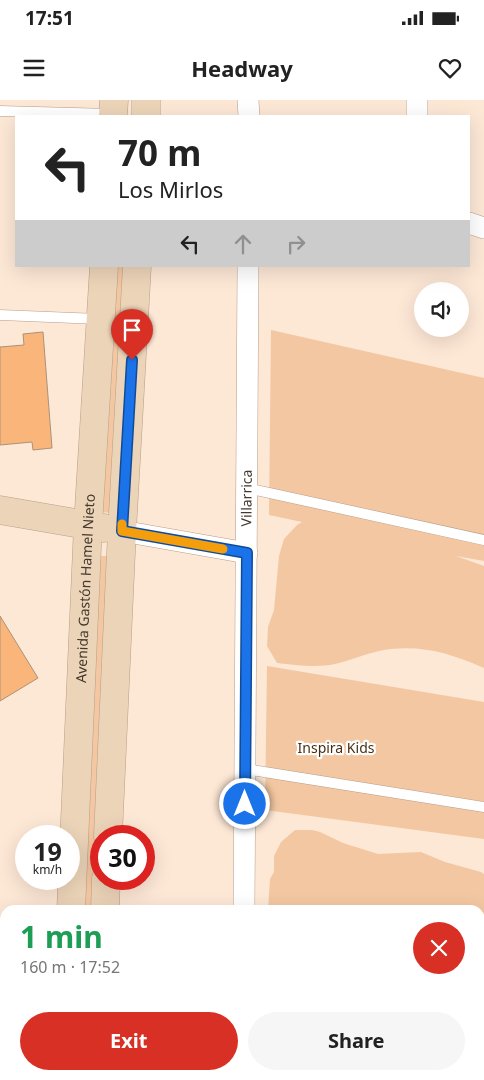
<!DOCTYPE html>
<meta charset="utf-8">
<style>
body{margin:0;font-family:"Noto Sans",sans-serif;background:#f6f6f6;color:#222;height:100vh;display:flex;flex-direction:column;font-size:19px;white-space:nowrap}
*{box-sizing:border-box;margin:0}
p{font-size:16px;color:#767676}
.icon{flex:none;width:28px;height:28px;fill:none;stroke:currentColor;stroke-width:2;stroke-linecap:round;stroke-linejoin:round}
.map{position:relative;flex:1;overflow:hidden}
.side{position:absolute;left:0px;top:805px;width:485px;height:175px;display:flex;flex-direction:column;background:#fff;border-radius:15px 15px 0 0;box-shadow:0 5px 20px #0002}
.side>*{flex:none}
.guide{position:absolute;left:15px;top:15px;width:455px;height:152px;border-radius:0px;box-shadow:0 5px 20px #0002;background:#fff;color:#222;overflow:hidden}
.buttons{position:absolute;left:414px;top:182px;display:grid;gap:10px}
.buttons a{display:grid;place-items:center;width:55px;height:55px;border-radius:50%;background:#fff;box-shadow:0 5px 20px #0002;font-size:25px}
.speed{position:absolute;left:15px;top:725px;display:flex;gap:10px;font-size:25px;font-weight:700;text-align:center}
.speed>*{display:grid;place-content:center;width:65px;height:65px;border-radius:50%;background:#fff;box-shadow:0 5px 20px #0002;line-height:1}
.speed small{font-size:12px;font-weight:400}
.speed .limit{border:8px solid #d22;background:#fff;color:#111}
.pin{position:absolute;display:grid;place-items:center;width:42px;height:42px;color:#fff;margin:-51px -21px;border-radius:50% 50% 50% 0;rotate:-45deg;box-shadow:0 0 5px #0007}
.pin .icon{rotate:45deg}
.me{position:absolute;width:55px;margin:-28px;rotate:0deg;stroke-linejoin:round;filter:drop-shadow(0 0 4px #0008)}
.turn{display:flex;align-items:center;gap:18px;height:105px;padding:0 20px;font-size:22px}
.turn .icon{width:65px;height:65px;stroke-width:2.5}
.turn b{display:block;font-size:35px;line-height:42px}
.lanes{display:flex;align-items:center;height:48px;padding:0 20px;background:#0003;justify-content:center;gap:25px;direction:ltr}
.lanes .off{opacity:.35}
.round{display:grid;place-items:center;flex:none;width:52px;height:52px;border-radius:26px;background:#f6f6f6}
.head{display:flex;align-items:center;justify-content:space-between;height:85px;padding:0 20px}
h1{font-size:30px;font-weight:700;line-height:38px;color:#1e9e55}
.action{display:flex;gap:10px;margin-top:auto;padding:10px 20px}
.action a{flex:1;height:58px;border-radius:30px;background:#d93025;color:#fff;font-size:20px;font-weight:700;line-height:58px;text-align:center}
.action a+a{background:#f6f6f6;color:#222}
.status{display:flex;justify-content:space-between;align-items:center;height:35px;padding:0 25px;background:#fff;direction:ltr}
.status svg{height:14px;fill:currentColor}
header{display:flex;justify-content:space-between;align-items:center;height:65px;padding:0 20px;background:#fff;font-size:22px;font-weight:700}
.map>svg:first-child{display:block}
.green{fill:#f3c7a1}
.building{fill:#fab67a;stroke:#aa917c}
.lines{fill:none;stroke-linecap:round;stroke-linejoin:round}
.lane-casing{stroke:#b89e89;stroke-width:11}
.street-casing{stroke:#b89e89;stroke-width:22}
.secondary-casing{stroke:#b89e89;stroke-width:29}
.lane{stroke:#fff;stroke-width:10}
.street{stroke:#fff;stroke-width:21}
.secondary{stroke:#ecd4b8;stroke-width:28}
.route-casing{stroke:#114b97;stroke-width:12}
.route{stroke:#1a73e8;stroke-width:9}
.slow{stroke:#f59e0b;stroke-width:9}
.labels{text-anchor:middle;stroke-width:4.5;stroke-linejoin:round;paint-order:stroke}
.street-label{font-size:14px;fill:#42382f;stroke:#fff}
.park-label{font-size:14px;fill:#492e14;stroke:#fff}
</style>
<div class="status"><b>17:51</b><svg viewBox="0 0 49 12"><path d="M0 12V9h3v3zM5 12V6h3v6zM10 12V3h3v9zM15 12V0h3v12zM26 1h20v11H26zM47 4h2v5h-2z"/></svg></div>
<header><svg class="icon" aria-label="menu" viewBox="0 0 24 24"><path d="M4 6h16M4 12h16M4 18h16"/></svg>Headway<svg class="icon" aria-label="heart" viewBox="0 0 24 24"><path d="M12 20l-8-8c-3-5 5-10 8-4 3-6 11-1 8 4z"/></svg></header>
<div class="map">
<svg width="484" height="980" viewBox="0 0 484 980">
<rect width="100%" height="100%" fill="#fde7d5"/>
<path class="green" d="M114,166H126L112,413L100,412Z
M271,230L484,278V461L456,456L484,466V568C451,554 427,546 391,549C371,551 353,560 335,564C316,568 296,565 277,563L267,546L268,527L274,510L279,456L284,439L297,425L302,422L269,415Z
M101,456H107L110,460L92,810H82L97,460Z
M267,566L484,602V739L265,710Z
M295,730H312L320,732L343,743L378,754L421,752L445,762L481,772L484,774V825L480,827V810H268L270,779L274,772V756L281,742Z"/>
<path class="building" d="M43,232L52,348L33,350L32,342L0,345V247L24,245L23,234Z
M0,516L38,578L0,601Z"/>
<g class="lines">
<defs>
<path id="lane" d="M0,11L111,14
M0,215L99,219
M247,388L484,440
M245,669L484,707"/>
<g id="street">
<path d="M248,0L249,16"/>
<path d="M417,0V16"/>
<path d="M469,123L484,128"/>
<path d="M122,431L247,453"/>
<path id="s1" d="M244,810L248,166"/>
<path d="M245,975V980"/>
</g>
<g id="secondary">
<path d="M113,16L114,0"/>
<path d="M146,16V0"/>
<path d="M0,410L104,428"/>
<path d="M108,736L122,431L137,166"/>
<path id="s2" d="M71,810L88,425L104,166"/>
<path d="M105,810L106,779"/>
<path d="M63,980L64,975"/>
<path d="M97,980L98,975"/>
</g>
</defs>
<use href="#lane" class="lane-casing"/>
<use href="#street" class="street-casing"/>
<use href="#secondary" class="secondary-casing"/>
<use href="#lane" class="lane"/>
<use href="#street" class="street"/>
<use href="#secondary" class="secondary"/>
</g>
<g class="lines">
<defs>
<path id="route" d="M132,260L122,431L247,453L245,704"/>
</defs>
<use href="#route" class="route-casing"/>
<use href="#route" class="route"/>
<path class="slow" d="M122,424V431L223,449"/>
</g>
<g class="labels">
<g class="street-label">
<text dy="5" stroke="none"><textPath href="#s1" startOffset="412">Villarrica</textPath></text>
<text dy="5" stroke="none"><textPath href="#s2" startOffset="322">Avenida Gastón Hamel Nieto</textPath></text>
</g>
<g class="park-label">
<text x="336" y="653">Inspira Kids</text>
</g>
</g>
</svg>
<div class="buttons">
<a><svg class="icon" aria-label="sound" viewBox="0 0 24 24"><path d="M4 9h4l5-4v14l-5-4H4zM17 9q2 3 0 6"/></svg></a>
</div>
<div class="speed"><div>19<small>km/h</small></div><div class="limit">30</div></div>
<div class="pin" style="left:132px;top:260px;background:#d93025"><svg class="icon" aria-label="arrive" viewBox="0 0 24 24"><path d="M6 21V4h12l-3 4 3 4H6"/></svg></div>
<svg class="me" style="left:245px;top:704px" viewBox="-20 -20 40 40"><circle r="17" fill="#1a73e8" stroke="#fff" stroke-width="3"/><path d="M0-11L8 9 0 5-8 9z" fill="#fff"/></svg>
<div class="guide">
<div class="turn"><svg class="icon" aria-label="left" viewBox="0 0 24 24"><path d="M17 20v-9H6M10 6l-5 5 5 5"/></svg><div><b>70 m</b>Los Mirlos</div></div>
<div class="lanes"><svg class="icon" aria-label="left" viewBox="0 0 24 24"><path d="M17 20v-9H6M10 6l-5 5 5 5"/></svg><svg class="icon off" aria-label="ahead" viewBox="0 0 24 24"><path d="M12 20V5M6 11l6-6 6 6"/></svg><svg class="icon off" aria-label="right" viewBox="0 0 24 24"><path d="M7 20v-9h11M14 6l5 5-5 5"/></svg></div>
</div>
<section class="side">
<div class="head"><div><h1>1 min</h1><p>160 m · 17:52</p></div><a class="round" style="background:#d93025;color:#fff"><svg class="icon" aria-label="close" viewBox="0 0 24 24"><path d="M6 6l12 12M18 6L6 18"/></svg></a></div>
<div class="action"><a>Exit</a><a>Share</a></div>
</section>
</div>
